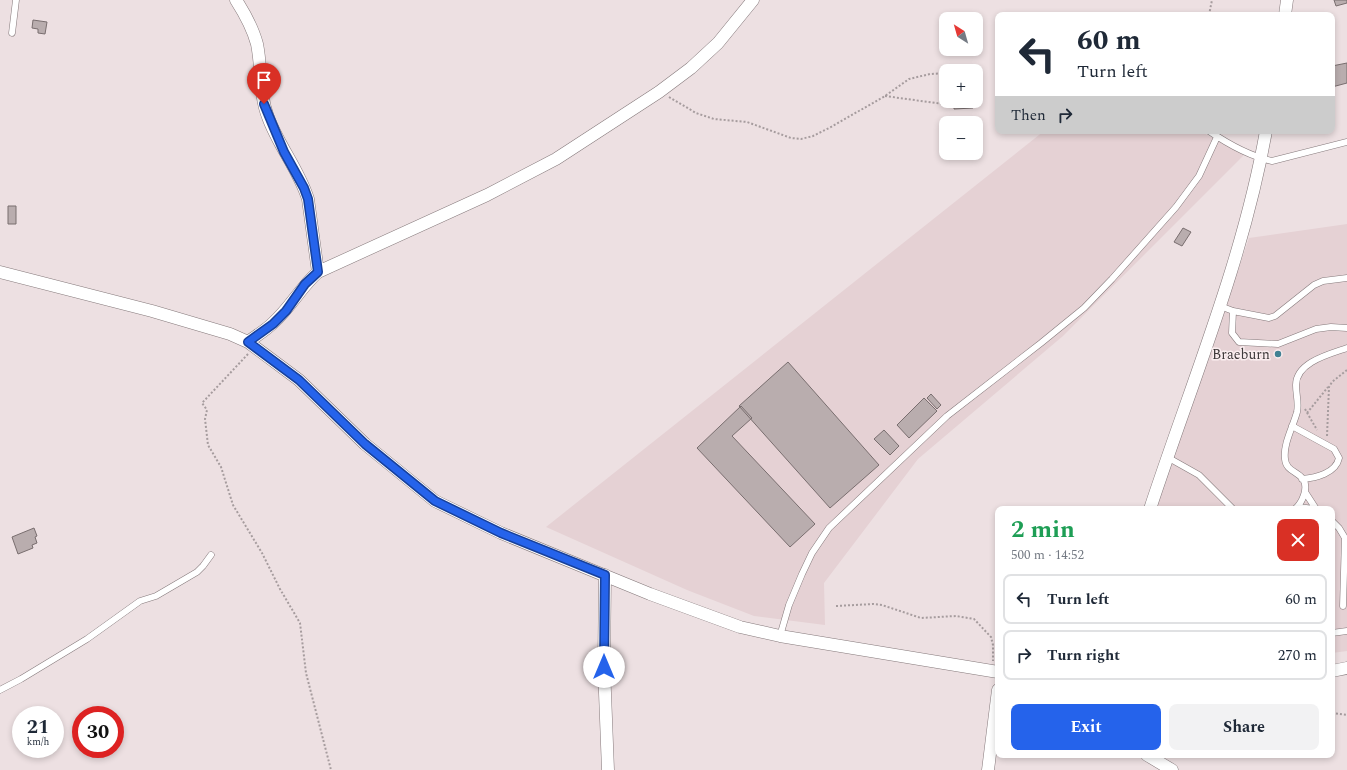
<!DOCTYPE html>
<meta charset="utf-8">
<style>
body{margin:0;font-family:Spectral,serif;background:#f2f2f3;color:#1f2937;height:100vh;display:flex;flex-direction:column;font-size:15px;white-space:nowrap}
*{box-sizing:border-box;margin:0}
p{font-size:13px;color:#747a83}
.icon{flex:none;width:22px;height:22px;fill:none;stroke:currentColor;stroke-width:2;stroke-linecap:round;stroke-linejoin:round}
.map{position:relative;flex:1;overflow:hidden}
.details{position:absolute;left:995px;top:506px;width:340px;height:252px;display:flex;flex-direction:column;background:#fff;border-radius:8px;box-shadow:0 2px 6px #0003}
.details>*{flex:none}
.hud{position:absolute;left:995px;top:12px;width:340px;height:122px;border-radius:8px;box-shadow:0 2px 6px #0003;background:#fff;color:#1f2937;overflow:hidden}
.needle{width:26px;rotate:323deg}
.fabs{position:absolute;left:939px;top:12px;display:grid;gap:8px}
.fabs a{display:grid;place-items:center;width:44px;height:44px;border-radius:8px;background:#fff;box-shadow:0 2px 6px #0003;font-size:20px}
.speed{position:absolute;left:12px;top:706px;display:flex;gap:8px;font-size:20px;font-weight:700;text-align:center}
.speed>*{display:grid;place-content:center;width:52px;height:52px;border-radius:50%;background:#fff;box-shadow:0 2px 6px #0003;line-height:1}
.speed small{font-size:10px;font-weight:400}
.speed .limit{border:6px solid #d22;background:#fff;color:#111}
.pin{position:absolute;display:grid;place-items:center;width:34px;height:34px;color:#fff;margin:-41px -17px;border-radius:50% 50% 50% 0;rotate:-45deg;box-shadow:0 0 4px #0007}
.pin .icon{rotate:45deg}
.me{position:absolute;width:44px;margin:-22px;rotate:0deg;stroke-linejoin:round;filter:drop-shadow(0 0 3px #0008)}
.turn{display:flex;align-items:center;gap:14px;height:84px;padding:0 16px;font-size:18px}
.turn .icon{width:52px;height:52px;stroke-width:2.5}
.turn b{display:block;font-size:28px;line-height:34px}
.then{display:flex;align-items:center;height:38px;padding:0 16px;background:#0003;gap:8px;font-size:15px}
.round{display:grid;place-items:center;flex:none;width:42px;height:42px;border-radius:8px;background:#f2f2f3}
.headline{display:flex;align-items:center;justify-content:space-between;height:68px;padding:0 16px}
h1{font-size:24px;font-weight:700;line-height:30px;color:#1e9e55}
.primary-button{display:flex;gap:8px;margin-top:auto;padding:8px 16px}
.primary-button a{flex:1;height:46px;border-radius:8px;background:#2563eb;color:#fff;font-size:16px;font-weight:700;line-height:46px;text-align:center}
.primary-button a+a{background:#f2f2f3;color:#1f2937}
ul{padding:0;list-style:none}
li{display:flex;align-items:center;gap:12px;height:50px;margin:0 8px 6px;padding:0 8px;border:2px solid #e0e1e3;border-radius:8px}
li div{flex:1}
li b{display:block;font-size:15px}
li em{font-style:normal}
.map>svg:first-child{display:block}
.built{fill:#e5d1d4}
.building{fill:#b9adae;stroke:#796e6f}
.lines{fill:none;stroke-linecap:round;stroke-linejoin:round}
.lane-casing{stroke:#85797b;stroke-width:7}
.street-casing{stroke:#85797b;stroke-width:13}
.path{stroke:#a69c9e;stroke-width:2;stroke-dasharray:2 2;stroke-linecap:butt}
.lane{stroke:#fff;stroke-width:6}
.street{stroke:#fff;stroke-width:12}
.route-casing{stroke:#184099;stroke-width:10}
.route{stroke:#2563eb;stroke-width:7}
.poi-dot{fill:#408193;stroke:#faedef;stroke-width:1.5}
.labels{text-anchor:middle;stroke-width:3;stroke-linejoin:round;paint-order:stroke}
.poi-label{font-size:14px;fill:#3e393a;stroke:#faedef;text-anchor:end}
</style>
<div class="map">
<svg width="1347" height="770" viewBox="0 0 1347 770">
<rect width="100%" height="100%" fill="#ede0e2"/>
<path class="built" d="M1044,131H1200L1244,155L1063,336L918,459L824,583L825,625L754,616L687,590L546,527Z
M1347,224V651L1332,653V509H1156L1249,238Z"/>
<path class="building" d="M1334,0H1347V3L1336,6Z
M33,20L47,22L45,34L38,33V29L32,28Z
M1347,63V83L1332,87V66Z
M954,101H973V108L954,109Z
M8,206H16V224H8Z
M1183,228L1191,232L1182,246L1174,242Z
M788,362L879,465L830,508L739,406Z
M931,394L941,405L937,409L927,398Z
M924,398L937,411L909,438L897,425Z
M741,406L752,418L732,436L815,524L790,547L697,448Z
M884,430L899,446L890,455L874,439Z
M34,528L37,536L35,537L37,543L32,545L33,548L18,554L12,537Z"/>
<g class="lines">
<defs>
<path id="lane" d="M12,33L16,0
M1209,131C1228,144 1249,156 1272,161L1347,142
M1220,306L1233,311L1269,318L1275,316L1314,285L1323,281L1347,278
M1233,311L1232,333L1239,342L1278,344L1316,329L1331,327L1347,328
M1292,426L1334,449L1339,458C1336,473 1316,478 1302,479
M1167,457L1199,475L1233,509
M1305,492L1316,509
M1298,507L1314,509
M1295,509C1302,503 1309,488 1303,479C1297,471 1286,471 1285,459C1283,444 1293,427 1297,412C1299,403 1296,395 1296,385C1296,362 1330,354 1347,348
M1332,521L1339,528L1345,538L1343,606
M1332,633L1347,631
M780,636L789,605L802,574L812,553L829,528L947,416L1041,343L1084,308L1112,279L1176,207L1199,176L1217,137
M0,690L21,679L87,639L140,601L156,596L197,572L203,566L211,555"/>
<path id="street" d="M236,0C245,14 253,29 257,44C262,68 259,94 268,117C278,145 299,170 308,199L318,272
M1285,15L1287,0
M0,272L152,311L230,334L248,342L299,380L365,444L435,501L501,533L650,594L740,627L780,636L998,672
M248,342C256,336 266,330 273,323C290,308 301,287 318,272L487,195L556,159L659,92L691,68L718,43L753,0
M1150,509C1191,384 1243,261 1266,131
M605,575L604,667L608,770
M1332,671L1347,668
M1147,755L1172,770
M988,770L998,690"/>
</defs>
<use href="#lane" class="lane-casing"/>
<use href="#street" class="street-casing"/>
<path class="path" d="M1209,15L1212,0
M885,96L943,104
M669,97L696,113L714,119L747,122L791,138L801,139L813,136L831,127L885,96L909,79L930,74L946,73
M248,354L202,403L207,410L205,419L208,445L221,467L233,505L262,553L280,589L300,623L306,673L331,770
M1305,409L1317,430
M1307,413L1328,387
M1327,436L1329,387L1332,382L1347,370
M836,606L873,604L882,605L921,618L956,616L974,619L991,637L993,645V661
M1332,713L1347,715"/>
<use href="#lane" class="lane"/>
<use href="#street" class="street"/>
</g>
<g class="lines">
<defs>
<path id="route" d="M264,104L284,152L304,188L308,199L318,272L305,284L286,311L273,324L248,342L299,380L365,444L435,501L501,533L605,575L604,667"/>
</defs>
<use href="#route" class="route-casing"/>
<use href="#route" class="route"/>
</g>
<circle class="poi-dot" cx="1278" cy="354" r="4"/>
<g class="labels">
<g class="poi-label">
<text x="1270" y="359">Braeburn</text>
</g>
</g>
</svg>
<div class="fabs">
<a><svg class="needle" viewBox="-14 -14 28 28"><path d="M0-13l5 13h-10z" fill="#e53935"/><path d="M0 13l5-13h-10z" fill="#747a83"/></svg></a>
<a>+</a>
<a>−</a>
</div>
<div class="speed"><div>21<small>km/h</small></div><div class="limit">30</div></div>
<div class="pin" style="left:264px;top:104px;background:#d93025"><svg class="icon" aria-label="arrive" viewBox="0 0 24 24"><path d="M6 21V4h12l-3 4 3 4H6"/></svg></div>
<svg class="me" style="left:604px;top:667px" viewBox="-20 -20 40 40"><circle r="19" fill="#fff"/><path d="M0-13L10 11 0 6-10 11z" fill="#2563eb"/></svg>
<div class="hud">
<div class="turn"><svg class="icon" aria-label="left" viewBox="0 0 24 24"><path d="M17 20v-9H6M10 6l-5 5 5 5"/></svg><div><b>60 m</b>Turn left</div></div>
<div class="then">Then<svg class="icon" aria-label="right" viewBox="0 0 24 24"><path d="M7 20v-9h11M14 6l5 5-5 5"/></svg></div>
</div>
<section class="details">
<div class="headline"><div><h1>2 min</h1><p>500 m · 14:52</p></div><a class="round" style="background:#d93025;color:#fff"><svg class="icon" aria-label="close" viewBox="0 0 24 24"><path d="M6 6l12 12M18 6L6 18"/></svg></a></div>
<ul>
<li><svg class="icon" aria-label="left" viewBox="0 0 24 24"><path d="M17 20v-9H6M10 6l-5 5 5 5"/></svg><div><b>Turn left</b></div><em>60 m</em></li>
<li><svg class="icon" aria-label="right" viewBox="0 0 24 24"><path d="M7 20v-9h11M14 6l5 5-5 5"/></svg><div><b>Turn right</b></div><em>270 m</em></li>
</ul>
<div class="primary-button"><a>Exit</a><a>Share</a></div>
</section>
</div>
